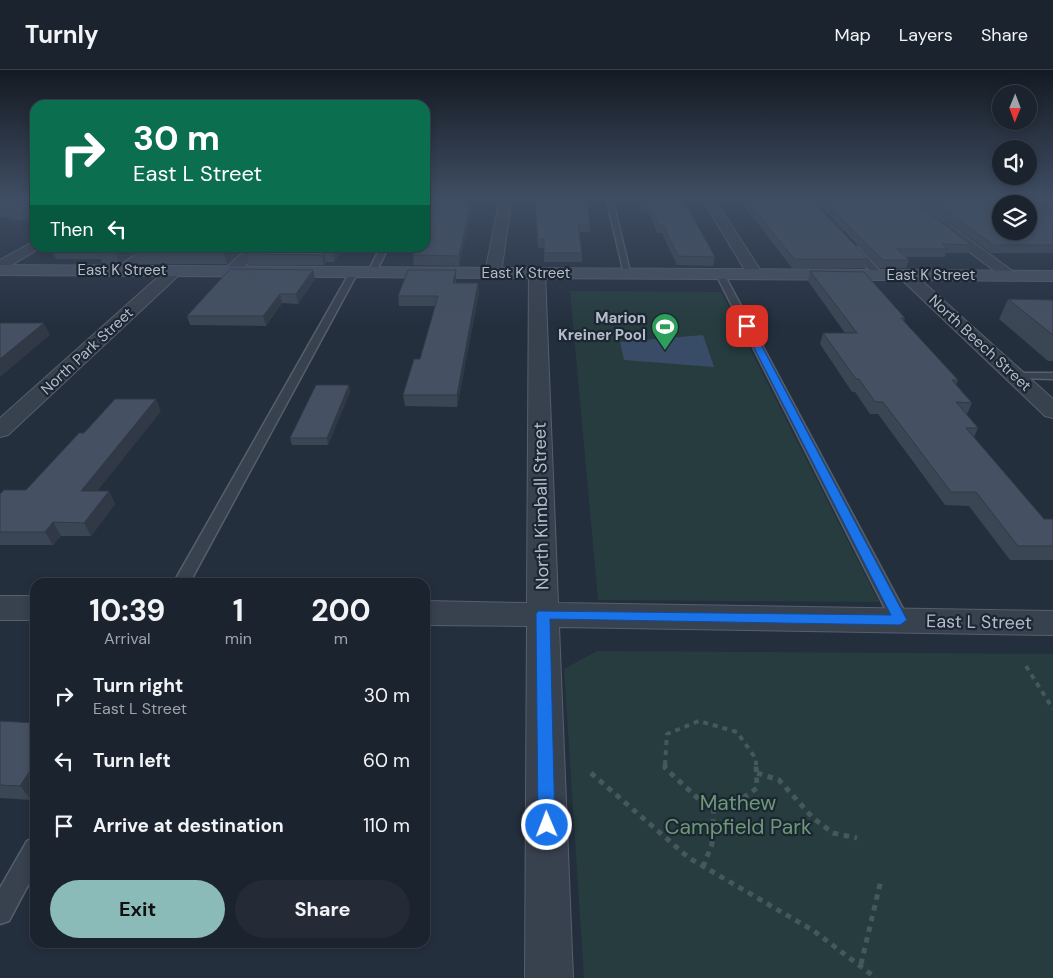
<!DOCTYPE html>
<style>
body{margin:0;font-family:"DM Sans",sans-serif;background:#242b36;color:#f1f3f6;height:100vh;display:flex;flex-direction:column;font-size:19px;white-space:nowrap}
*{box-sizing:border-box;margin:0}
p{font-size:16px;color:#a0a4aa}
.icon{flex:none;width:28px;height:28px;fill:none;stroke:currentColor;stroke-width:2;stroke-linecap:round;stroke-linejoin:round}
.map{position:relative;flex:1;overflow:hidden}
.drawer{position:absolute;left:30px;top:508px;width:400px;height:370px;display:flex;flex-direction:column;background:#1b232e;border-radius:15px;box-shadow:0 2px 8px #0003,0 0 0 1px #39404a}
.drawer>*{flex:none}
.hud{position:absolute;left:30px;top:30px;width:400px;height:152px;border-radius:15px;box-shadow:0 2px 8px #0003,0 0 0 1px #39404a;background:#0b6e4f;color:#fff;overflow:hidden}
.needle{width:32px;rotate:181deg}
.buttons{position:absolute;left:992px;top:15px;display:grid;gap:10px}
.buttons a{display:grid;place-items:center;width:45px;height:45px;border-radius:50%;background:#1b232e;box-shadow:0 2px 8px #0003,0 0 0 1px #39404a;font-size:25px}
.pin{position:absolute;display:grid;place-items:center;width:42px;height:42px;color:#fff;margin:-21px;border-radius:10px;box-shadow:0 2px 8px #0006}
.me{position:absolute;width:55px;margin:-28px;rotate:359deg;stroke-linejoin:round;filter:drop-shadow(0 0 4px #0008)}
.turn{display:flex;align-items:center;gap:18px;height:105px;padding:0 20px;font-size:22px}
.turn .icon{width:65px;height:65px;stroke-width:2.5}
.turn b{display:block;font-size:35px;line-height:42px}
.then{display:flex;align-items:center;height:48px;padding:0 20px;background:#0003;gap:10px;font-size:19px}
.eta{display:flex;justify-content:space-evenly;align-items:center;height:85px;text-align:center}
.eta b{font-size:30px;font-weight:700;line-height:35px}
.primary-button{display:flex;gap:10px;margin-top:auto;padding:10px 20px}
.primary-button a{flex:1;height:58px;border-radius:30px;background:#8bbbb9;color:#111;font-size:20px;font-weight:700;line-height:58px;text-align:center}
.primary-button a+a{background:#242b36;color:#f1f3f6}
ul{padding:0;list-style:none}
li{display:flex;align-items:center;gap:15px;height:65px;padding:0 20px}
li div{flex:1}
li b{display:block;font-size:19px}
li em{font-style:normal}
header{display:flex;align-items:center;gap:30px;box-sizing:border-box;height:70px;padding:0 25px;background:#1b232e;border-bottom:1px solid #39404a}
header strong{font-size:24px}
nav{display:flex;gap:28px;margin-inline-start:auto;font-size:18px}
.map>svg:first-child{display:block}
.green{fill:#263c3f}
.water{fill:#394c67}
.lines{fill:none;stroke-linecap:round;stroke-linejoin:round}
.lane-casing{stroke:#565f6c;stroke-width:3}
.street-casing{stroke:#565f6c;stroke-width:2}
.secondary-casing{stroke:#565f6c;stroke-width:2}
.path-far1{stroke:#44595c;stroke-width:4;stroke-dasharray:5 5;stroke-linecap:butt}
.path{stroke:#44595c;stroke-width:5;stroke-dasharray:5.5 5.5;stroke-linecap:butt}
.lane{fill:#38414e;fill-rule:evenodd}
.street{fill:#38414e;fill-rule:evenodd}
.secondary{fill:#465061;fill-rule:evenodd}
.wall{fill:#3b4654}
.shaded-wall{fill:#303945}
.building{fill:#455162;stroke:#303945;fill-rule:evenodd}
.route{fill:#1a73e8;stroke:#114b97}
.labels{text-anchor:middle;stroke-width:4.5;stroke-linejoin:round;paint-order:stroke}
.far-street-label{font-size:15px;fill:#b4bcc9;stroke:#1d2633}
.far-poi-label{font-size:15px;font-weight:bold;fill:#b4bcc9;stroke:#1d2633;text-anchor:end}
.street-label{font-size:18px;fill:#b4bcc9;stroke:#1d2633}
.near-park-label{font-size:21px;fill:#6b9a76;stroke:#1d2633}
</style>
<header>
<strong>Turnly</strong>
<nav><a>Map</a><a>Layers</a><a>Share</a></nav>
</header>
<div class="map">
<svg width="1053" height="908" viewBox="0 0 1053 908">
<rect width="100%" height="100%" fill="#242f3e"/>
<path class="green" d="M570,221L721,222L879,532L598,530Z
M597,581L1053,584V908H584L564,599Z"/>
<path class="water" d="M703,265L714,297L624,290L620,272Z"/>
<g class="lines">
<defs>
<path id="lane" d="M606,127H612L631,206L624,204Z
M851,177H857L882,203V207H876L851,181Z
M145,178H153L123,202H117V198Z
M380,178H388L375,204H369L368,202Z
M354,199L358,202L190,512H174L350,202Z
M717,202L724,204L909,550L906,555L900,557L894,555L891,550L716,204Z
M1015,303H1053V309L1011,308L1009,306Z
M35,767V802L9,851L0,854V818L27,771Z"/>
<path id="street" d="M500,127H512L501,203L493,208L485,203Z
M701,127H713L763,204L761,207H749Z
M898,127H912L1019,206L1011,211L1005,209Z
M35,171V178H40L0,202V190Z
M247,178H262L238,204H226L224,201L226,198Z
M174,196L182,201L180,204L8,365L0,367V348L168,198Z
M537,198L545,203L558,533L1053,541V565L559,557L573,908H525L527,556L425,555V531L527,533L529,203Z
M906,200L912,202L1053,329V348L1045,346L900,208L898,205Z
M0,526H35V550H0Z"/>
<path id="secondary" d="M0,195L1053,201V211L0,205Z"/>
</defs>
<use href="#lane" class="lane-casing"/>
<use href="#street" class="street-casing"/>
<use href="#secondary" class="secondary-casing"/>
<path class="path-far1" d="M1026,596L1053,639
M665,695L667,664L699,651L737,662L756,689V695"/>
<path class="path" d="M665,694V698L703,733L730,737L757,718L756,694
M591,703L689,788L814,861L876,908
M757,703L779,710L813,748L833,763L857,768
M703,797L712,774L714,735
M861,894L881,810"/>
<use href="#lane" class="lane"/>
<use href="#street" class="street"/>
<use href="#secondary" class="secondary"/>
</g>
<path class="wall" d="M0,127H35V150H10L8,147H0Z
M472,127L473,135L459,196L414,195L413,185Z
M536,127L590,154V162H579L582,183V192H544V178H538L536,152Z
M637,127H682L715,187L713,196L677,195L662,163H657L648,141H642Z
M737,127H809L868,189L865,198H792Z
M811,127H908L971,175L968,183H946L945,187H906L909,190L906,198H880Z
M915,127H1013L1015,128L1013,127H1053V183H991Z
M53,178H245L227,194H136L133,184L120,194H102L101,189H56L51,179Z
M253,178H344L334,192H326L324,195H249L247,184Z
M810,201L905,248L904,252L958,310L956,315L972,333L967,344L978,358L974,367L1044,449H1053V490H1010L969,436L945,435L878,344H870L855,322H852L820,274L823,263H845L808,211Z
M315,209L298,234L282,233L266,256L190,255L187,246Z
M456,209V213H478L479,223L457,337L405,336L403,325L420,289L435,236H399L398,226Z
M1008,229L1053,230V291H1048L999,249Z
M349,315L350,322L328,375H292L290,368Z
M161,341L97,421H109L115,434L91,466H61L53,475H0V424L26,420L84,363Z
M0,651L32,730L0,728Z"/>
<path class="shaded-wall" d="M472,127L473,135L459,196V186Z
M125,178H142L120,194L116,184Z
M232,178H245L227,194L224,184Z
M336,178H344L334,192L333,182Z
M324,182L326,192L324,195L322,185Z
M313,200L315,209L298,234L296,224Z
M456,200V209L453,222V213Z
M478,213L479,223L457,337V325Z
M280,224L282,233L266,256L263,246Z
M44,253L50,265L0,307V289Z
M349,315L350,322L328,375L327,368Z
M156,329L161,341L87,434L81,421Z
M109,421L115,434L91,466L84,453Z
M53,452L61,466L53,475L45,462Z
M35,693V726L32,730L20,716Z"/>
<path class="building" d="M0,127H35V141H6L11,138H0Z
M425,127H472L459,186L413,185L416,178H425Z
M536,127H586L590,154H578L582,183H544V169H538L536,143Z
M640,127H682L715,187L678,186L663,155H658L649,133H642Z
M744,127H809L868,189H794Z
M820,127H908L971,175L942,174L948,179H897L909,190H883Z
M927,127H1013L1014,128H1025L1024,127H1053V140L1033,130H1031L1030,136L1053,148V175H994ZM1001,134H1029V161H1001Z
M53,178H125L116,184H98L105,179H51Z
M141,178H232L224,184H133Z
M253,178H336L333,182H324L322,185L247,184Z
M230,199L313,200L296,224H280L263,246H187Z
M408,200H456L453,213H478L457,325H403L414,289H420L438,226H398Z
M810,201L864,202L905,248H901L958,310H952L972,333L956,332L978,358H966L1044,449H1053V476H1018L976,422H951L883,332H875L859,309H856L823,263H857Z
M1008,229L1053,230V265Z
M0,253H44L0,289Z
M316,315H349L327,368H290Z
M115,329H156L81,421H109L84,453L53,452L45,462H0V424L4,420H26L79,363H84Z
M0,651L35,653V693L20,716L0,715Z"/>
<linearGradient id="sky" x2="0" y2="1"><stop stop-color="#141a22"/><stop offset="0.5" stop-color="#3f4d63"/><stop offset="1" stop-color="#3f4d63" stop-opacity="0"/></linearGradient>
<rect width="1053" height="254" fill="url(#sky)"/>
<path class="route" d="M747,254L751,256L907,550L900,555L550,549L555,755L553,761L547,763L541,761L538,755L536,544L538,541L891,545L743,256Z"/>
<defs>
<symbol id="stadium-pin" viewBox="-11 -11 22 30"><path d="M0 17L-7.5 6A9.5 9.5 0 1 1 7.5 6Z" fill="#2e9e5b" stroke="#1d2633"/><path d="M0-5a6.5 5 0 1 0 0 10a6.5 5 0 1 0 0-10ZM-3.5-1.8h7v3.6h-7Z" fill="#fff"/></symbol>
</defs>
<g fill-rule="evenodd">
<use href="#stadium-pin" x="649" y="241" width="32" height="43"/>
</g>
<g class="labels">
<g class="far-street-label">
<text x="122" y="205">East K Street</text>
<text x="526" y="208">East K Street</text>
<text x="931" y="210">East K Street</text>
<text transform="translate(980 273) rotate(43)" y="5">North Beech Street</text>
<text transform="translate(87 281) rotate(-43)" y="5">North Park Street</text>
</g>
<g class="far-poi-label">
<text x="646" y="253">Marion<tspan x="646" dy="17">Kreiner Pool</tspan></text>
</g>
<g class="street-label">
<text transform="translate(541 436) rotate(-91)" y="6">North Kimball Street</text>
<text transform="translate(979 552) rotate(1)" y="6">East L Street</text>
</g>
<g class="near-park-label">
<text x="738" y="740">Mathew<tspan x="738" dy="24">Campfield Park</tspan></text>
</g>
</g>
</svg>
<div class="buttons">
<a><svg class="needle" viewBox="-14 -14 28 28"><path d="M0-13l5 13h-10z" fill="#e53935"/><path d="M0 13l5-13h-10z" fill="#a0a4aa"/></svg></a>
<a><svg class="icon" aria-label="sound" viewBox="0 0 24 24"><path d="M4 9h4l5-4v14l-5-4H4zM17 9q2 3 0 6"/></svg></a>
<a><svg class="icon" aria-label="layers" viewBox="0 0 24 24"><path d="M12 4l9 5-9 5-9-5zM3 14l9 5 9-5"/></svg></a>
</div>
<div class="pin" style="left:747px;top:256px;background:#d93025"><svg class="icon" aria-label="arrive" viewBox="0 0 24 24"><path d="M6 21V4h12l-3 4 3 4H6"/></svg></div>
<svg class="me" style="left:547px;top:755px" viewBox="-20 -20 40 40"><circle r="17" fill="#1a73e8" stroke="#fff" stroke-width="3"/><path d="M0-11L8 9 0 5-8 9z" fill="#fff"/></svg>
<div class="hud">
<div class="turn"><svg class="icon" aria-label="right" viewBox="0 0 24 24"><path d="M7 20v-9h11M14 6l5 5-5 5"/></svg><div><b>30 m</b>East L Street</div></div>
<div class="then">Then<svg class="icon" aria-label="left" viewBox="0 0 24 24"><path d="M17 20v-9H6M10 6l-5 5 5 5"/></svg></div>
</div>
<section class="drawer">
<div class="eta">
<div><b>10:39</b><p>Arrival</p></div>
<div><b>1</b><p>min</p></div>
<div><b>200</b><p>m</p></div>
</div>
<ul>
<li><svg class="icon" aria-label="right" viewBox="0 0 24 24"><path d="M7 20v-9h11M14 6l5 5-5 5"/></svg><div><b>Turn right</b><p>East L Street</p></div><em>30 m</em></li>
<li><svg class="icon" aria-label="left" viewBox="0 0 24 24"><path d="M17 20v-9H6M10 6l-5 5 5 5"/></svg><div><b>Turn left</b></div><em>60 m</em></li>
<li><svg class="icon" aria-label="arrive" viewBox="0 0 24 24"><path d="M6 21V4h12l-3 4 3 4H6"/></svg><div><b>Arrive at destination</b></div><em>110 m</em></li>
</ul>
<div class="primary-button"><a>Exit</a><a>Share</a></div>
</section>
</div>
